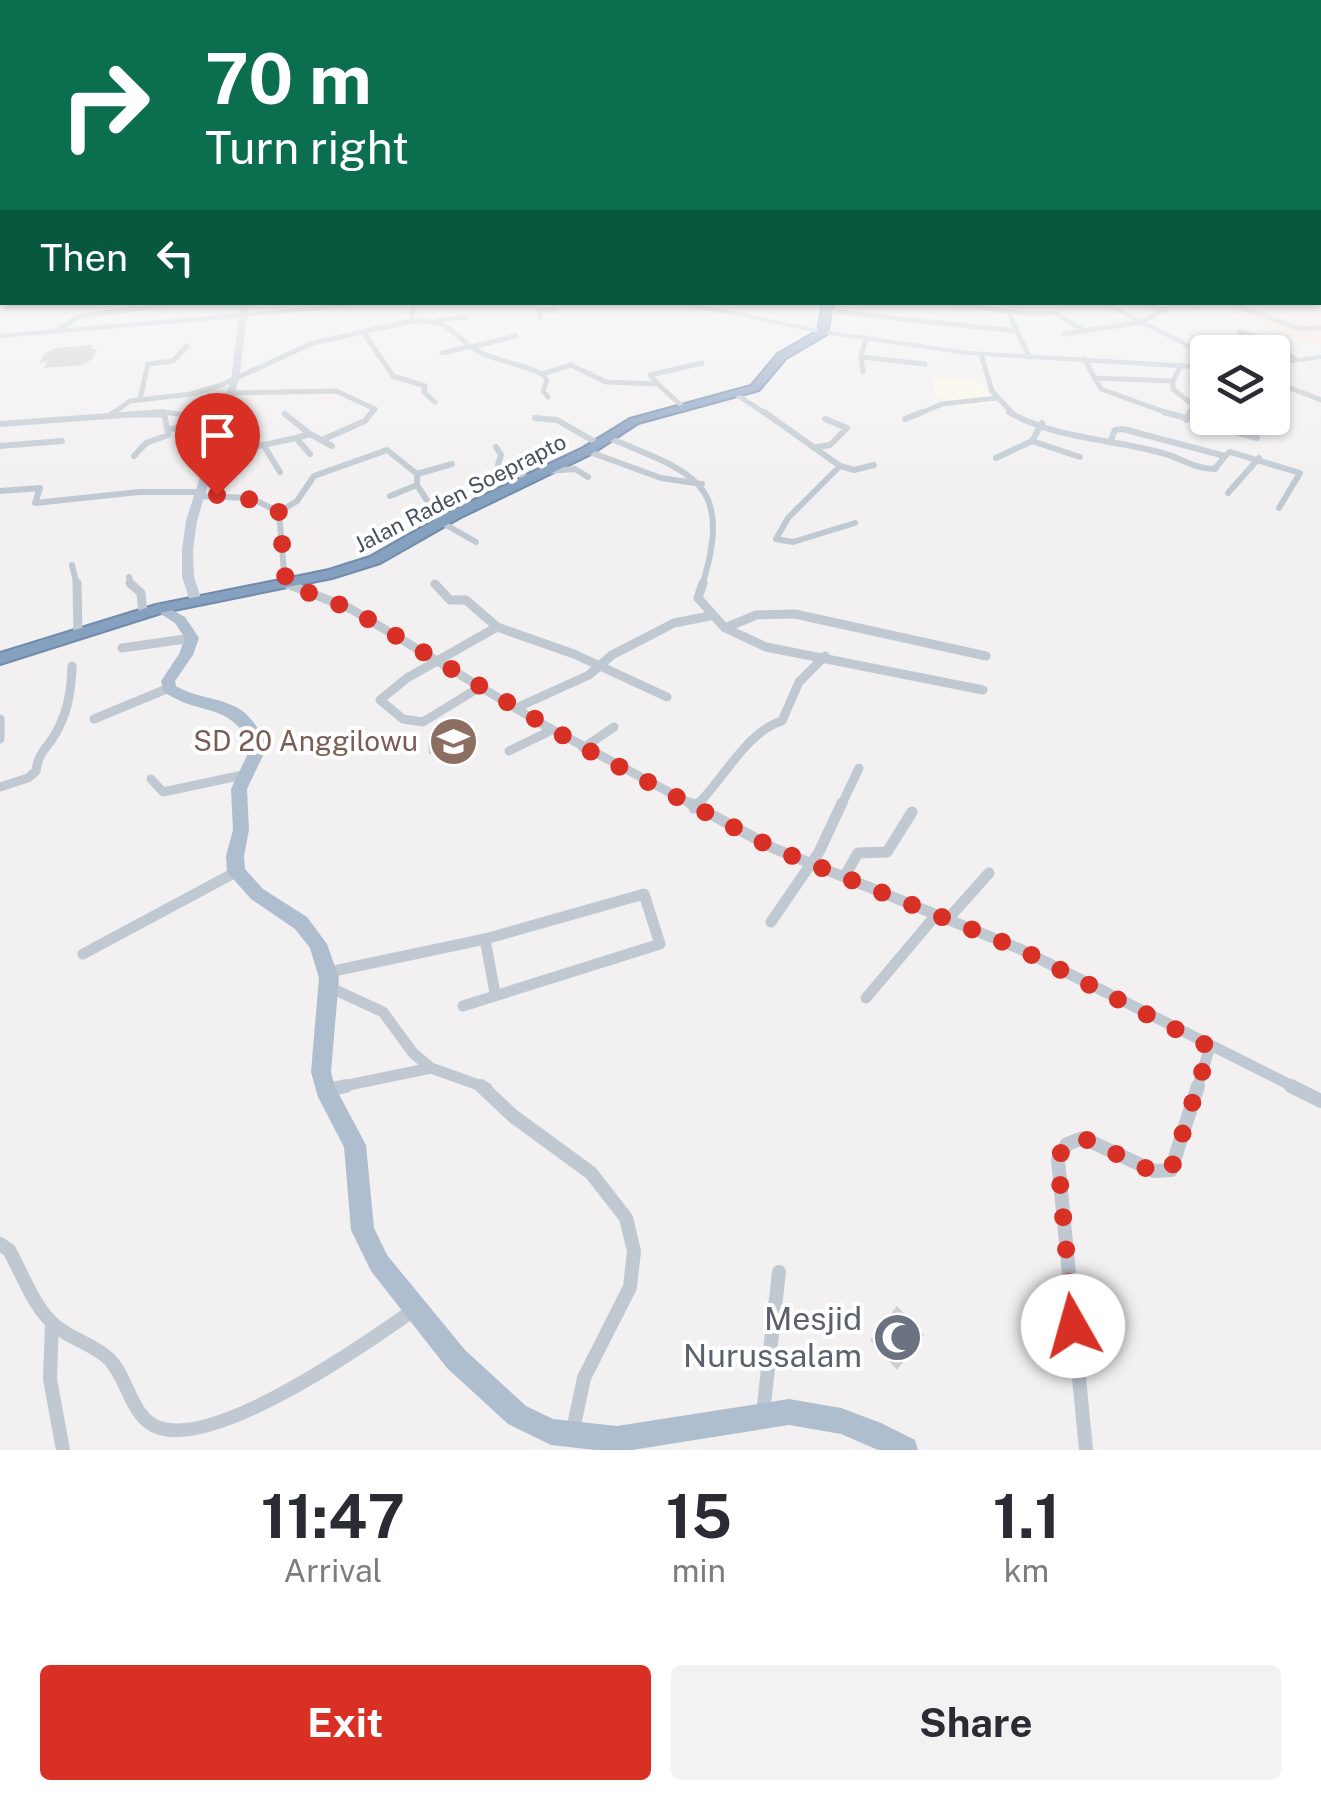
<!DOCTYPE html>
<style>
body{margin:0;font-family:"Public Sans",sans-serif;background:#f2f2f3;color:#2b2b33;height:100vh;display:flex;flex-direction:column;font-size:38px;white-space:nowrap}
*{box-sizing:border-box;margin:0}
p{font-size:32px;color:#7c7c81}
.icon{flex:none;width:55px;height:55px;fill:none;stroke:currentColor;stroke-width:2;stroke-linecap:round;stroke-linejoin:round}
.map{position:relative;height:1450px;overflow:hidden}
.drawer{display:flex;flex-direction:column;background:#fff;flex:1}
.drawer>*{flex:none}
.guide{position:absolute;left:0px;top:0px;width:1322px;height:305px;box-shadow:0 2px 8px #0004;background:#0b6e4f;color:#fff;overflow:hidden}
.tools{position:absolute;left:1190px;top:335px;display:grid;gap:20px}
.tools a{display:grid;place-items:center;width:100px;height:100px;border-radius:10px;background:#fff;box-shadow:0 2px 8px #0004;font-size:50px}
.pin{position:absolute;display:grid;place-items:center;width:85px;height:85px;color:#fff;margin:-102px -42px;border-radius:50% 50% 50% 0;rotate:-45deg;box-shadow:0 0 10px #0007}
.pin .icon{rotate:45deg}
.me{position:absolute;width:110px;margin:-55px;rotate:353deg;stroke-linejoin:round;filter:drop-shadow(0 0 8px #0008)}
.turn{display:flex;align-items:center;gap:35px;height:210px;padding:0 40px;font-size:45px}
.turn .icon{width:130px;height:130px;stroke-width:2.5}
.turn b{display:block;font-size:70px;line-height:85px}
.then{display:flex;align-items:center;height:95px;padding:0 40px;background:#0003;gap:20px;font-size:38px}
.eta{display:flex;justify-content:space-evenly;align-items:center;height:170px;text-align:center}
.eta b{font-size:60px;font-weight:700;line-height:70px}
.action{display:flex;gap:20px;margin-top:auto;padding:20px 40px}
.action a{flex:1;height:115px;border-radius:10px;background:#d93025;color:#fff;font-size:40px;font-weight:700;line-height:115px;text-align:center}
.action a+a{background:#f2f2f3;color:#2b2b33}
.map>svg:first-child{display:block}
.commercial{fill:#fdf8e9}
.medical{fill:#fce4e0}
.building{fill:#ccced4}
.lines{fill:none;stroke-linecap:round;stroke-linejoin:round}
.highway-casing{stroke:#718bab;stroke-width:4}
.street-far4{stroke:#c0c9d2;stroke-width:5}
.street-far3{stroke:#c0c9d2;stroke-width:6}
.street-far2{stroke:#c0c9d2;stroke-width:9}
.street-far1{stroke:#c0c9d2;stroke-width:11}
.street{stroke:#c0c9d2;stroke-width:14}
.secondary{fill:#c2ccd9;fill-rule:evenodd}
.primary{fill:#afbecf;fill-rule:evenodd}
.highway{fill:#86a0c0;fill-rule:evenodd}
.route{stroke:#d93025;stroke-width:18;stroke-dasharray:0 32.4}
.labels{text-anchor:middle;stroke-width:8;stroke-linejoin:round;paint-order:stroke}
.far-street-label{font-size:22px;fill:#47525e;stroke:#fff}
.education-label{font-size:28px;fill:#785e54;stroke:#fff;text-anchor:end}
.near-worship-label{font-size:32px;fill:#5b616d;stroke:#fff;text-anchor:end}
</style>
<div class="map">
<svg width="1321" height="1450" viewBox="0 0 1321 1450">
<rect width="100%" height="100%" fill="#f2f0f0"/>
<path class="commercial" d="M934,377L977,380L997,402L960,408L934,394Z"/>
<path class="medical" d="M1321,281V346L1205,303L1320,302Z"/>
<path class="building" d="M93,345L91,349H97L92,359L84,365L43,368L47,362L39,363L45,353L55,348Z
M476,729L479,740L429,754L428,742Z
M897,1306L924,1335L897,1370L870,1340Z"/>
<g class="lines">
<defs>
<path id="highway" d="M2,287V295L0,296V288Z
M823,302H833L827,334L786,358L759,390L638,423L591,454L459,518L380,563L332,578L164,612L0,664V653L156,605L329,570L370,557L449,512L583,448L630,419L751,386L778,354L818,331Z"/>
</defs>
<use href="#highway" class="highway-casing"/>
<path class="street-far4" d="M943,302L1027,314L1056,313L1084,331
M1137,302L1165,311
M1227,302L1300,329L1321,328
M46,304L64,302
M828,311L1016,331
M1008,311L1029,357
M540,318L539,310H556
M439,320L466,317
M412,321C456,319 448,336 482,353C500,362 523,364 542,374L571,365L606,382L658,384L684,408
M58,330L77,317L182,302
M363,332L393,376L425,386L424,392L435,402
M1239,332L1261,339L1296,360
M1065,334L1141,322L1178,303L1198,308
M866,338L861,357L925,364
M472,347L516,336
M442,353L471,346
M981,354L992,391L1014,415
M861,357L863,372
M1084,359L1101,389L1173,415
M542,374L547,380L543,391L548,397
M1094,378L1173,381L1181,365
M1173,381V389L1193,405L1189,415
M1272,381L1321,400
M658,384L650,375L702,363
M230,393L336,391L375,409L370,415
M737,395L768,415
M140,399L148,364L173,361L187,346
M164,412L185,415
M111,415L130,401L191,394L221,385L313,343L412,321L413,302
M129,415H164
M916,415L942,404L997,398"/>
<path class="street-far3" d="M764,412L840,466L788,518L776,539L793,542L855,523
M1009,412C1054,439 1113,439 1162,453C1181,458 1195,469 1215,469L1225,456L1123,429L1115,430L1111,440
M1164,412L1257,438
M285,414L310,434
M109,416L163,412
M535,418L557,420L597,443
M905,419L922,412
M1186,420L1190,412
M1042,423L1032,441L1080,457
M0,424L109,416L115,412
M168,430L182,426L186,412
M607,437C691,473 735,479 702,586
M296,438L310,434L332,446
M322,440L365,421L372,412
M0,446L62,441
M264,446L280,472
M496,447L501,455L498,465L529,479
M817,447L830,445L847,428L825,419
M587,451L661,478L702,484
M134,456L146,443L168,435L164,412
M1225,456L1230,452L1300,473L1279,508
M207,457L296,438L310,454
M996,458L1032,441
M840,466L854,470L874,465
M547,471L575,469L588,477
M417,474L452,464
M0,491L40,488L35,503L139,492H198
M1228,493L1259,458
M197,496L251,498L279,512
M390,496L417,485L441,522L476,542
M279,512L285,584L290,586
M279,512L297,501L314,476L387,450L417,474V485
M72,565L77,586
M129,577L131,586"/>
<path class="street-far2" d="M77,583L78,634
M130,583L141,593L143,613
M285,583L351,609L542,724L695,806
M703,583L698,598L725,628L756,615L795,614L986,656
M435,584L450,600H466L497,627L574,654L667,697
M725,628L766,647L983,690
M122,648L192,638
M480,687L423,722L403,719L380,700L407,678L497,627
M516,708L589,675L612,655L674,623L710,616
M0,719V739
M94,719L169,688
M583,748L614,727
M509,751L552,730
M151,779L163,792L243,775
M0,787L28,778L36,771C38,751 50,746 58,729C69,707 71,690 72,666
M696,806C723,780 747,731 782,721L799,682L825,656
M841,806L859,768"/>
<path class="street-far1" d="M690,803L773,848L1020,949L1296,1088
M694,808L699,803
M844,877L858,853L887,852L912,812
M947,920L989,873
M771,922L819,852L842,803
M485,939L495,993
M83,954L236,872
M329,972L485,939L644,894L660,944L463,1006
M331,988L383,1012L413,1053L431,1068L487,1088
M866,998L936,915
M334,1088L431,1068
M1197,1088L1210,1047"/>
<path class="street" d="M481,1086L513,1116L591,1173L626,1218L634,1251L630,1287L584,1378L573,1430
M1291,1086L1321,1101
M327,1090L346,1086
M0,1244L9,1250C23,1275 34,1309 57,1327C73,1340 95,1345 109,1359C128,1378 131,1417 157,1427C215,1450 367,1343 415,1309
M52,1323L50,1379L63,1450
M763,1413L779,1272
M1086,1450L1058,1160L1067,1144L1083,1138L1154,1171L1171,1170L1198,1086"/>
<path class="secondary" d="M240,302H248L247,313L369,302H404L247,317L239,379L197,521L193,550L194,577L202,601L196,605L190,601L182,577V550L186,521L231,379L239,318L0,338V334L240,313Z
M651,302H677L713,307L823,330L968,351L1208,365V370L968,355L823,334L713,311Z
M1097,302H1107L1208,353V358Z
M1321,355V359L1272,366V361Z"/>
<path class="primary" d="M161,604L185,617L199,638L193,655L175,681L176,686C197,699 224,697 244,712C254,721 261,733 268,745L247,789L249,830L244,856L245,869L263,889L307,917L327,944L339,978L331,1072L335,1087L366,1145L374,1228L387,1255L465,1350L526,1406L553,1419L617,1426L789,1399L841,1408L881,1423L915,1440L918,1450H878L841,1434L789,1425L632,1450H595L551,1445L508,1424L447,1368L371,1271L351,1230L344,1147L318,1097L311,1072L319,978L310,948L295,929L251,899L227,872L226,856L233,830L231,789L252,745C226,700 201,717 164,692L161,681L179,654L185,638L175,623L156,611L154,608L156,605Z"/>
<use href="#highway" class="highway"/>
</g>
<linearGradient id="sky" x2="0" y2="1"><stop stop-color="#82c1ea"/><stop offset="0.58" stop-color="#f9f8f8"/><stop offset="1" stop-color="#f9f8f8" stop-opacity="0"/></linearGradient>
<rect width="1321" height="483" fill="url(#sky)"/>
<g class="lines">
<path class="route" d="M217,495L254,500L279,512L286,584L351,609L584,748L773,848L1020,949L1210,1047L1171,1170L1154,1172L1083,1138C1070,1140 1062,1147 1058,1160L1073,1326"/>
</g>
<defs>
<symbol id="school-disc" viewBox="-11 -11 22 22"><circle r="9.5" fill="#8d6e63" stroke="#fff"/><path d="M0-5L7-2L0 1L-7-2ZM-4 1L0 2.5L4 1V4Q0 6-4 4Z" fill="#fff"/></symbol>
<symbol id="mosque-disc" viewBox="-11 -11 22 22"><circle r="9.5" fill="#6b7280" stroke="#fff"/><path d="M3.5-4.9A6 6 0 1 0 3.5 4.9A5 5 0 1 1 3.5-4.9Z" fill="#fff"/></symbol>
</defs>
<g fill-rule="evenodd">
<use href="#school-disc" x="426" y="714" width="55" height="55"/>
<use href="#mosque-disc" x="870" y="1310" width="55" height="55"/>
</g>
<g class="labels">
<g class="far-street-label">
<text transform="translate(460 493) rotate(-27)" y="8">Jalan Raden Soeprapto</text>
</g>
<g class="education-label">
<text x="418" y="751">SD 20 Anggilowu</text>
</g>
<g class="near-worship-label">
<text x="862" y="1330">Mesjid<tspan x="862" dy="37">Nurussalam</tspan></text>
</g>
</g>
</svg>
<div class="tools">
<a><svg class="icon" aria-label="layers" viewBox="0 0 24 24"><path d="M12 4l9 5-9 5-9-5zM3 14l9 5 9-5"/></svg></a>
</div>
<div class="pin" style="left:217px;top:495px;background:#d93025"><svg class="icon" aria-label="arrive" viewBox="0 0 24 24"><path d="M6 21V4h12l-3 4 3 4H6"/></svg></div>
<svg class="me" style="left:1073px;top:1326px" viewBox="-20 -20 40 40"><circle r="19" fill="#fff"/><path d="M0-13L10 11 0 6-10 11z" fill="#d93025"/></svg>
<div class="guide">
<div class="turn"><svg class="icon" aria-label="right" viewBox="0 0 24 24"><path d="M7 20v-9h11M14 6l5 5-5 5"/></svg><div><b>70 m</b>Turn right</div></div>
<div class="then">Then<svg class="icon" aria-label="left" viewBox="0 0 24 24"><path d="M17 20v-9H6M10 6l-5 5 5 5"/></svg></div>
</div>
</div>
<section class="drawer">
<div class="eta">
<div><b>11:47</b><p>Arrival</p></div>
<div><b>15</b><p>min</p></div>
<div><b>1.1</b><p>km</p></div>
</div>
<div class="action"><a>Exit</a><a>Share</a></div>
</section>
